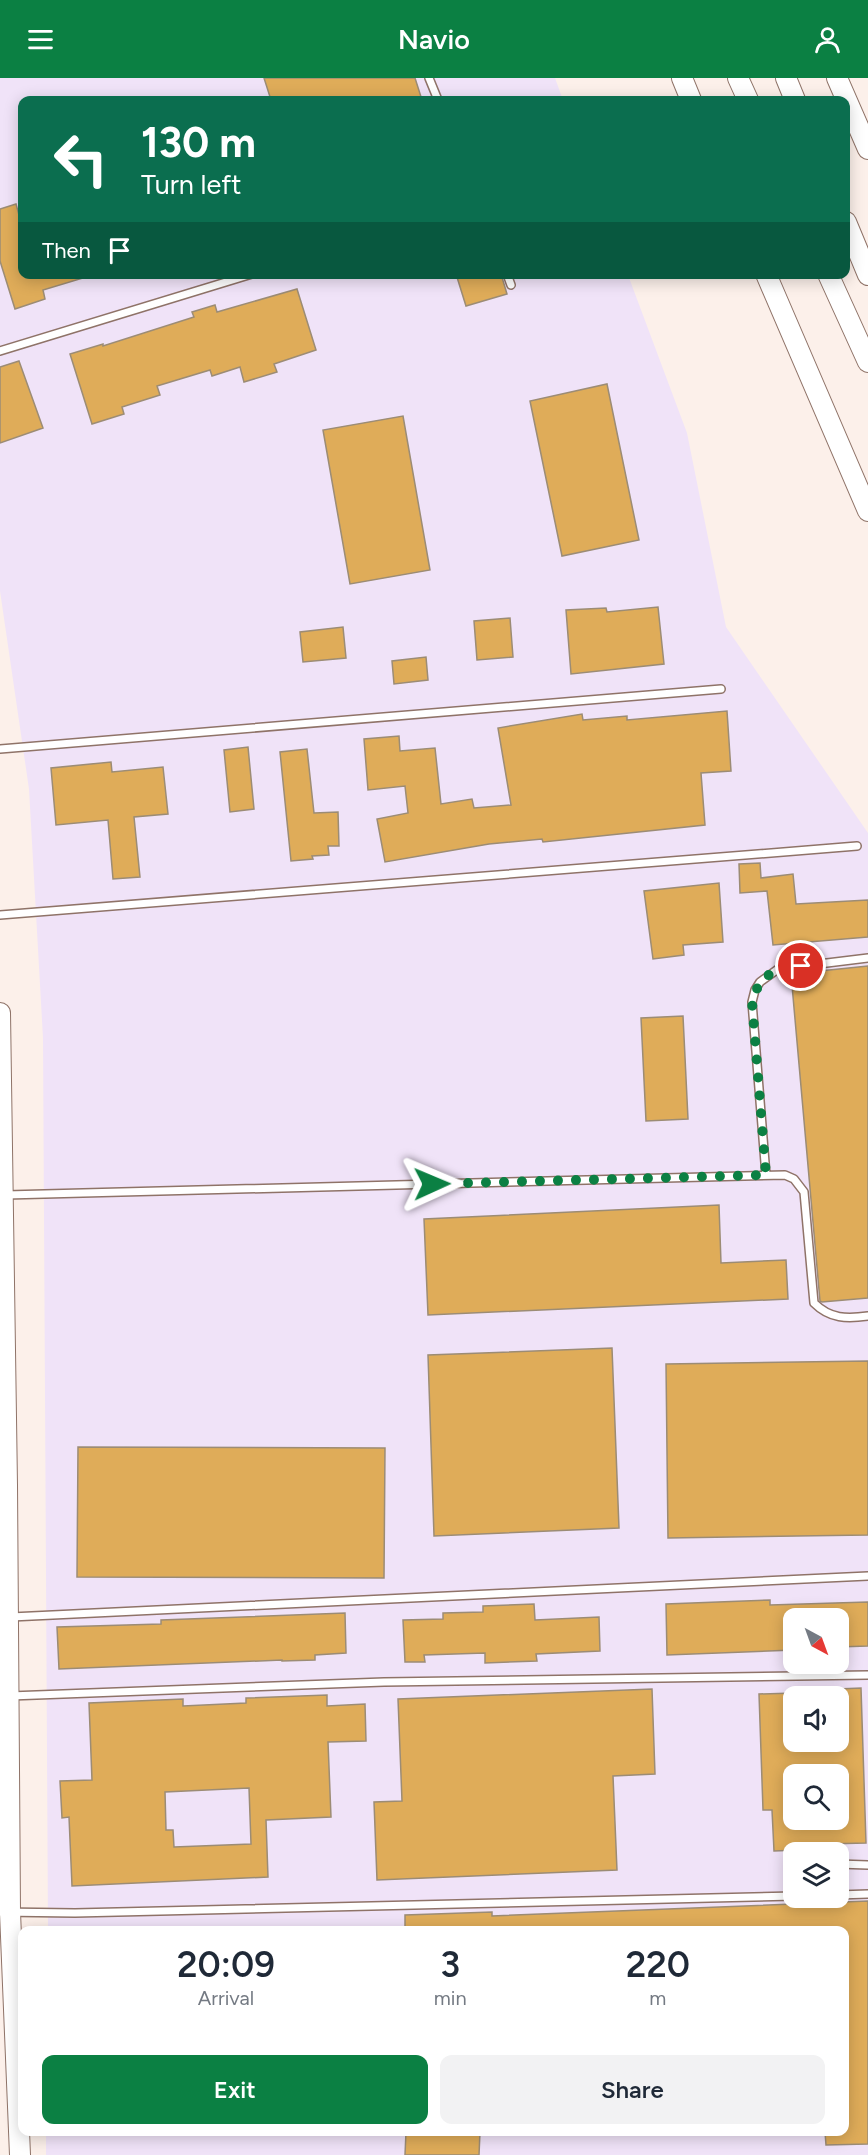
<!DOCTYPE html>
<style>
body{margin:0;font-family:Figtree,sans-serif;background:#f2f2f3;color:#1f2937;height:100vh;display:flex;flex-direction:column;font-size:22px;white-space:nowrap}
*{box-sizing:border-box;margin:0}
p{font-size:20px;color:#747a83}
.icon{flex:none;width:33px;height:33px;fill:none;stroke:currentColor;stroke-width:2;stroke-linecap:round;stroke-linejoin:round}
.map{position:relative;flex:1;overflow:hidden}
.drawer{position:absolute;left:18px;top:1848px;width:831px;height:210px;display:flex;flex-direction:column;background:#fff;border-radius:12px;box-shadow:0 3px 15px #0003}
.drawer>*{flex:none}
.top-card{position:absolute;left:18px;top:18px;width:832px;height:183px;border-radius:12px;box-shadow:0 3px 15px #0003;background:#0b6e4f;color:#fff;overflow:hidden}
.needle{width:39px;rotate:139deg}
.fabs{position:absolute;left:783px;top:1530px;display:grid;gap:12px}
.fabs a{display:grid;place-items:center;width:66px;height:66px;border-radius:12px;background:#fff;box-shadow:0 3px 15px #0003;font-size:30px}
.pin{position:absolute;display:grid;place-items:center;width:51px;height:51px;color:#fff;margin:-26px;border:3px solid #fff;border-radius:50%;box-shadow:0 2px 6px #0007}
.me{position:absolute;width:66px;margin:-33px;rotate:89deg;stroke-linejoin:round;filter:drop-shadow(0 0 4px #0008)}
.turn{display:flex;align-items:center;gap:21px;height:126px;padding:0 24px;font-size:27px}
.turn .icon{width:78px;height:78px;stroke-width:2.5}
.turn b{display:block;font-size:42px;line-height:51px}
.then{display:flex;align-items:center;height:57px;padding:0 24px;background:#0003;gap:12px;font-size:22px}
.eta{display:flex;justify-content:space-evenly;align-items:center;height:102px;text-align:center}
.eta b{font-size:36px;font-weight:600;line-height:42px}
.primary-button{display:flex;gap:12px;margin-top:auto;padding:12px 24px}
.primary-button a{flex:1;height:69px;border-radius:12px;background:#0b8043;color:#fff;font-size:24px;font-weight:600;line-height:69px;text-align:center}
.primary-button a+a{background:#f2f2f3;color:#1f2937}
header{display:flex;justify-content:space-between;align-items:center;height:78px;padding:0 24px;background:#0b8043;color:#fff;font-size:27px;font-weight:600}
.map>svg:first-child{display:block}
.industrial{fill:#f0e3f8;fill-rule:evenodd}
.building{fill:#dfac59;stroke:#9c8c75;stroke-width:1.5;fill-rule:evenodd}
.lines{fill:none;stroke-linecap:round;stroke-linejoin:round}
.lane-casing{stroke:#8f7368;stroke-width:10}
.secondary-casing{stroke:#8f7368;stroke-width:22}
.lane{stroke:#fff;stroke-width:7}
.secondary{stroke:#fff;stroke-width:20}
.route{stroke:#0b8043;stroke-width:10;stroke-dasharray:0 18}
</style>
<header><svg class="icon" aria-label="menu" viewBox="0 0 24 24"><path d="M4 6h16M4 12h16M4 18h16"/></svg>Navio<svg class="icon" aria-label="person" viewBox="0 0 24 24"><circle cx="12" cy="8" r="4"/><path d="M4 21q1-7 8-7t8 7"/></svg></header>
<div class="map">
<svg width="868" height="2077" viewBox="0 0 868 2077">
<rect width="100%" height="100%" fill="#fcf0ea"/>
<path class="industrial" d="M0,0H555L563,22H22V196L628,197L687,355L726,549L868,755V2077H46V2054H844V1852H48L43,960L29,711L0,513ZM794,1540H838V1586H794ZM794,1618H838V1664H794ZM794,1696H838V1742H794ZM794,1774H838V1820H794Z"/>
<path class="building" d="M264,0H415L422,22H271Z
M16,126L22,148V196H83V200L43,212L45,221L15,231L0,183V131Z
M456,196H501L507,216L466,228Z
M297,211L316,272L274,286L277,294L244,304L240,289L212,298L210,292L157,308L160,317L122,329L124,336L92,346L70,276L103,266V268L194,239L192,234L215,227L217,234Z
M19,283L43,350L0,365V289Z
M607,306L639,462L562,478L530,323Z
M403,338L430,492L350,506L323,352Z
M658,529L664,586L571,596L566,532L606,530L607,534Z
M510,540L513,579L477,582L474,543Z
M343,549L346,580L303,584L300,554Z
M426,579L428,602L394,606L392,583Z
M727,633L731,693L701,695L705,747L543,764L542,761L489,766L385,784L377,741L408,735L405,708L368,712L364,661L399,658L400,673L435,670L441,726L472,721L474,730L511,727L498,650L582,636L583,642L627,638V642Z
M248,669L254,731L230,734L224,672Z
M307,671L314,735L338,734L339,768H328L329,777L312,778L313,781L291,783L280,674Z
M111,684L112,694L163,689L168,736L134,739L140,799L113,801L108,742L56,747L51,690Z
M760,785L761,800L793,796L796,826L868,822V859L773,867L767,813L740,815L739,786Z
M719,805L723,864L683,867L684,877L653,881L644,813Z
M868,888V1220L822,1224L820,1223L791,896Z
M683,938L688,1041L646,1043L641,940Z
M719,1127L721,1185L786,1182L788,1221L428,1237L424,1141Z
M612,1270L619,1450L434,1458L428,1277Z
M868,1283V1457L668,1460L666,1286Z
M78,1369L385,1370L384,1500L77,1499Z
M770,1522V1527L868,1524V1568L838,1569V1540H794V1572L667,1577L666,1526Z
M534,1526L535,1542L599,1539L600,1573L536,1576L537,1583L485,1585V1575L424,1577L425,1584H405L403,1542L443,1541V1535L483,1534V1528Z
M345,1535L346,1575L315,1577V1582L282,1583V1582L59,1591L57,1549L161,1546V1542Z
M861,1610L866,1765L825,1766V1771L774,1773L772,1732H763L759,1616L794,1615V1664H838V1611ZM794,1696H838V1742H794Z
M652,1611L655,1696L613,1698L617,1792L377,1802L374,1724L402,1723L398,1621Z
M327,1617V1628L365,1626L366,1663L328,1664L331,1739L266,1742L268,1799L72,1808L69,1739L62,1740L60,1703L92,1702L89,1625L183,1621V1628L246,1625V1620ZM249,1710L251,1766L174,1769L173,1752H166L165,1714Z
M868,1823V2066L826,2067L825,2054H844V1852H405V1837L492,1834V1838Z
M406,2054H480L479,2077H405Z"/>
<g class="lines">
<defs>
<path id="lane" d="M429,0L438,22
M507,196L511,207
M0,273L252,196
M0,671L721,611
M0,837L857,768
M766,1097L752,924L755,912L760,904L778,891L868,880
M6,1117L785,1097L794,1101L804,1114L814,1225C830,1241 847,1241 868,1238
M11,1539L868,1498
M10,1618L384,1604L868,1597
M838,1786L868,1787
M838,1817L868,1816
M0,1834L75,1835L794,1818"/>
<path id="secondary" d="M682,0L691,22
M738,0L748,22
M786,0L795,22
M837,0L868,71
M846,144L868,197
M766,196L868,433
M828,196L868,284
M0,935L7,1407L10,1834L20,2077"/>
</defs>
<use href="#lane" class="lane-casing"/>
<use href="#secondary" class="secondary-casing"/>
<use href="#lane" class="lane"/>
<use href="#secondary" class="secondary"/>
</g>
<g class="lines">
<path class="route" d="M432,1106L766,1097L752,924C760,895 774,892 801,888"/>
</g>
</svg>
<div class="fabs">
<a><svg class="needle" viewBox="-14 -14 28 28"><path d="M0-13l5 13h-10z" fill="#e53935"/><path d="M0 13l5-13h-10z" fill="#747a83"/></svg></a>
<a><svg class="icon" aria-label="sound" viewBox="0 0 24 24"><path d="M4 9h4l5-4v14l-5-4H4zM17 9q2 3 0 6"/></svg></a>
<a><svg class="icon" aria-label="search" viewBox="0 0 24 24"><circle cx="10" cy="10" r="6"/><path d="M15 15l6 6"/></svg></a>
<a><svg class="icon" aria-label="layers" viewBox="0 0 24 24"><path d="M12 4l9 5-9 5-9-5zM3 14l9 5 9-5"/></svg></a>
</div>
<div class="pin" style="left:801px;top:888px;background:#d93025"><svg class="icon" aria-label="arrive" viewBox="0 0 24 24"><path d="M6 21V4h12l-3 4 3 4H6"/></svg></div>
<svg class="me" style="left:432px;top:1106px" viewBox="-20 -20 40 40"><path d="M0-17L14 15 0 8-14 15z" fill="#0b8043" stroke="#fff" stroke-width="4"/></svg>
<div class="top-card">
<div class="turn"><svg class="icon" aria-label="left" viewBox="0 0 24 24"><path d="M17 20v-9H6M10 6l-5 5 5 5"/></svg><div><b>130 m</b>Turn left</div></div>
<div class="then">Then<svg class="icon" aria-label="arrive" viewBox="0 0 24 24"><path d="M6 21V4h12l-3 4 3 4H6"/></svg></div>
</div>
<section class="drawer">
<div class="eta">
<div><b>20:09</b><p>Arrival</p></div>
<div><b>3</b><p>min</p></div>
<div><b>220</b><p>m</p></div>
</div>
<div class="primary-button"><a>Exit</a><a>Share</a></div>
</section>
</div>
